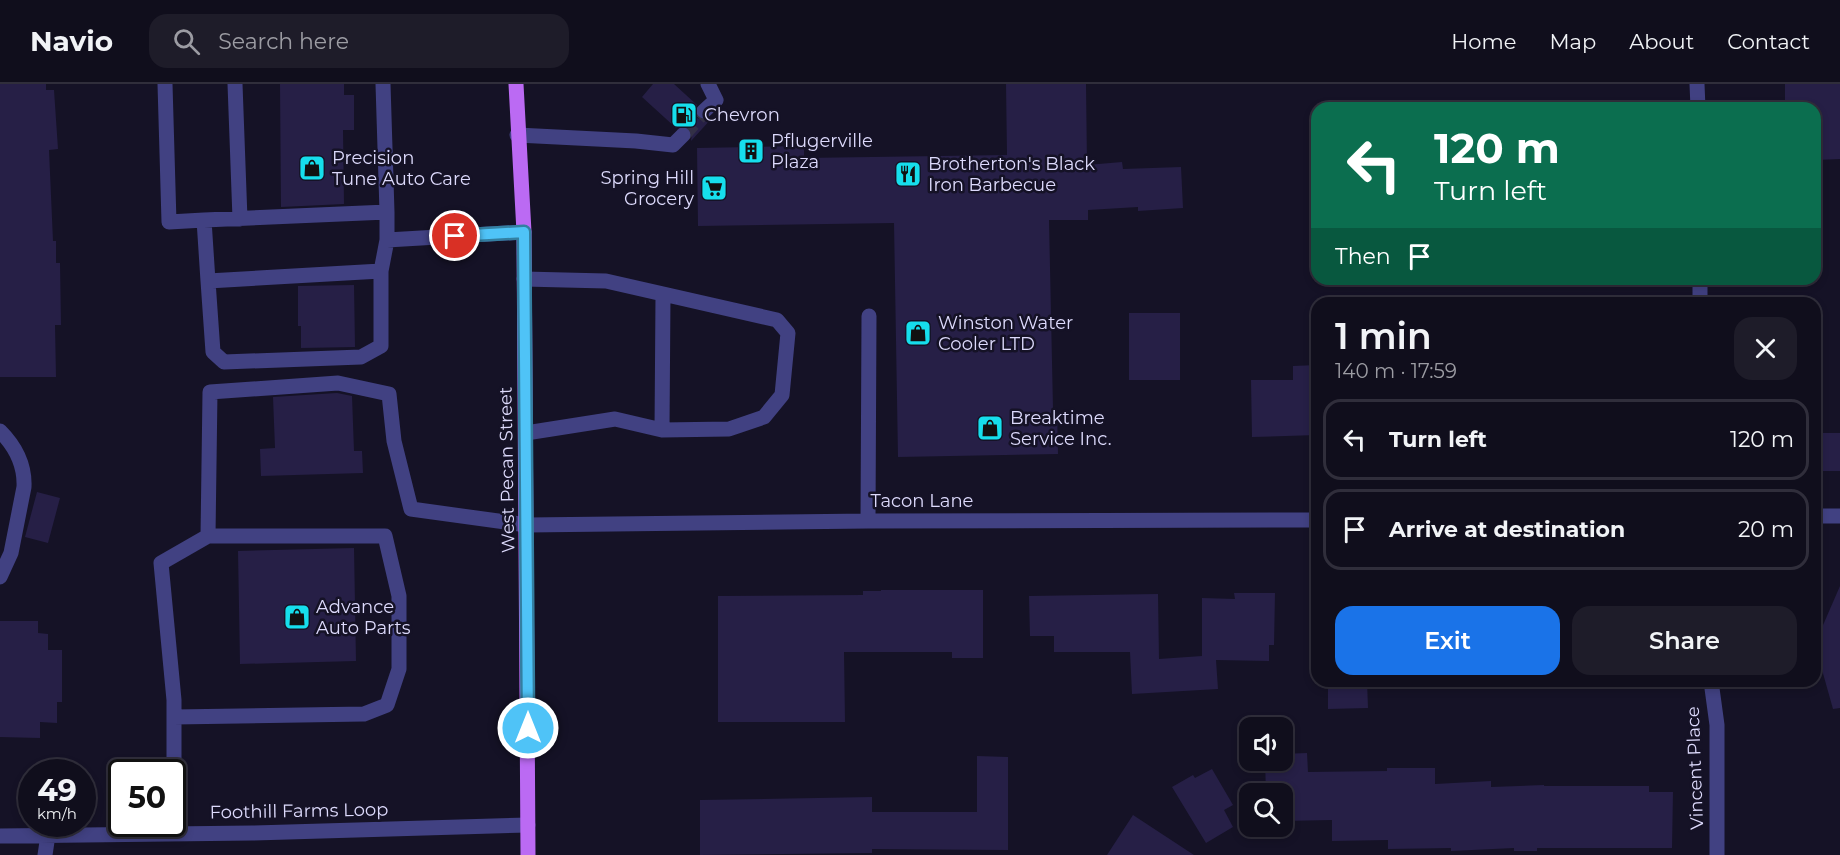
<!DOCTYPE html>
<meta charset="utf-8">
<style>
body{margin:0;font-family:Montserrat,sans-serif;background:#1e1c29;color:#f1f3f6;height:100vh;display:flex;flex-direction:column;font-size:22px;white-space:nowrap}
*{box-sizing:border-box;margin:0}
p{font-size:20px;color:#9c9ca3}
.icon{flex:none;width:33px;height:33px;fill:none;stroke:currentColor;stroke-width:2;stroke-linecap:round;stroke-linejoin:round}
.map{position:relative;flex:1;overflow:hidden}
.drawer{position:absolute;left:1311px;top:213px;width:510px;height:390px;display:flex;flex-direction:column;background:#100e1c;border-radius:18px;box-shadow:0 3px 9px #0003,0 0 0 2px #302e3b}
.drawer>*{flex:none}
.hud{position:absolute;left:1311px;top:18px;width:510px;height:183px;border-radius:18px;box-shadow:0 3px 9px #0003,0 0 0 2px #302e3b;background:#0b6e4f;color:#fff;overflow:hidden}
.tools{position:absolute;left:1239px;top:633px;display:grid;gap:12px}
.tools a{display:grid;place-items:center;width:54px;height:54px;border-radius:12px;background:#100e1c;box-shadow:0 3px 9px #0003,0 0 0 2px #302e3b;font-size:30px}
.speed{position:absolute;left:18px;top:675px;display:flex;gap:12px;font-size:30px;font-weight:700;text-align:center}
.speed>*{display:grid;place-content:center;width:78px;height:78px;border-radius:50%;background:#100e1c;box-shadow:0 3px 9px #0003,0 0 0 2px #302e3b;line-height:1}
.speed small{font-size:15px;font-weight:400}
.speed .limit{border:3px solid #111;border-radius:9px;background:#fff;color:#111}
.pin{position:absolute;display:grid;place-items:center;width:51px;height:51px;color:#fff;margin:-26px;border:3px solid #fff;border-radius:50%;box-shadow:0 2px 6px #0007}
.me{position:absolute;width:66px;margin:-33px;rotate:0deg;stroke-linejoin:round;filter:drop-shadow(0 0 4px #0008)}
.turn{display:flex;align-items:center;gap:21px;height:126px;padding:0 24px;font-size:27px}
.turn .icon{width:78px;height:78px;stroke-width:2.5}
.turn b{display:block;font-size:42px;line-height:51px}
.then{display:flex;align-items:center;height:57px;padding:0 24px;background:#0003;gap:12px;font-size:22px}
.round{display:grid;place-items:center;flex:none;width:63px;height:63px;border-radius:18px;background:#1e1c29}
.overview{display:flex;align-items:center;justify-content:space-between;height:102px;padding:0 24px}
h1{font-size:36px;font-weight:600;line-height:45px}
.primary-button{display:flex;gap:12px;margin-top:auto;padding:12px 24px}
.primary-button a{flex:1;height:69px;border-radius:18px;background:#1a73e8;color:#fff;font-size:24px;font-weight:600;line-height:69px;text-align:center}
.primary-button a+a{background:#1e1c29;color:#f1f3f6}
ul{padding:0;list-style:none}
li{display:flex;align-items:center;gap:18px;height:81px;margin:0 12px 9px;padding:0 12px;border:3px solid #302e3b;border-radius:18px}
li div{flex:1}
li b{display:block;font-size:22px}
li em{font-style:normal}
header{display:flex;align-items:center;gap:36px;box-sizing:border-box;height:84px;padding:0 30px;background:#100e1c;border-bottom:2px solid #302e3b}
header strong{font-size:28px}
nav{display:flex;gap:33px;margin-inline-start:auto;font-size:21px}
.search{width:420px;height:54px;background:#1e1c29;display:flex;align-items:center;gap:15px;box-sizing:border-box;padding:0 21px;border-radius:18px;color:#9c9ca3;font-size:22px}
.map>svg:first-child{display:block}
.building{fill:#261f46}
.lines{fill:none;stroke-linecap:round;stroke-linejoin:round}
.minor-tunnel{stroke:#333046;stroke-width:15;stroke-dasharray:15 8;stroke-linecap:butt}
.minor{stroke:#414182;stroke-width:15}
.major{stroke:#bb6af3;stroke-width:15}
.route-casing{stroke:#337fa1;stroke-width:15}
.route{stroke:#4fc3f7;stroke-width:10}
.labels{text-anchor:middle;stroke-width:5;stroke-linejoin:round;paint-order:stroke}
.poi-label{font-size:18px;fill:#dddafc;stroke:#151226;text-anchor:start}
.street-label{font-size:18px;fill:#dddafc;stroke:#151226}
</style>
<header>
<strong>Navio</strong>
<div class="search"><svg class="icon" aria-label="search" viewBox="0 0 24 24"><circle cx="10" cy="10" r="6"/><path d="M15 15l6 6"/></svg>Search here</div>
<nav><a>Home</a><a>Map</a><a>About</a><a>Contact</a></nav>
</header>
<div class="map">
<svg width="1840" height="771" viewBox="0 0 1840 771">
<rect width="100%" height="100%" fill="#151226"/>
<path class="building" d="M0,0H46V6H54L58,65L49,66L53,157H56V179H60L61,241H55L56,293H0Z
M280,0H344V11H354V46H343L344,120L281,123Z
M653,0H674L697,21L694,29L697,34L706,37L712,34L691,57L692,49L689,44L681,42L676,44L642,13Z
M1006,0H1086L1087,81L1122,78L1123,85L1181,83L1183,124L1138,127V123L1088,126V136H1049L1053,325H1057L1058,370L898,373L894,139L698,142L697,64L804,62V74L1007,71Z
M1785,0H1840V75L1815,76V24H1785Z
M354,201L355,263L301,264V242H298V202Z
M1129,229H1180V296H1129Z
M1317,281V351L1252,353L1251,296H1293V282Z
M337,309L352,312L354,367H362L363,389L261,392L260,365L275,364L273,313Z
M1815,349H1840V387H1815Z
M37,408L60,414L48,459L25,453Z
M354,464L356,577L240,580L238,467Z
M1840,502V624L1833,625L1817,568V555Z
M881,506H983V574H952V568H844L845,638H718V512L863,511V507H881Z
M1234,509H1275L1274,561H1269V577L1216,576L1218,605L1132,610L1130,568H1054V552H1030L1029,512L1158,510L1159,575L1202,572V514L1235,515Z
M0,537H38V549L48,550V566H62V618H57V639L40,638V654L0,653Z
M1328,597H1367L1368,624L1328,625Z
M1307,669L1308,688L1387,687V684H1435V700L1491,697V703L1544,701V702H1649V708H1673L1672,764H1537V767H1514V764L1451,767V764L1388,765V756L1332,757V736L1282,737V710H1266L1265,676H1282V670Z
M977,672L1008,673V766L872,765V769L700,771V716L872,713V728H977Z
M1212,685L1233,721L1224,726L1233,743L1206,759L1172,703L1193,691L1195,694Z
M1133,731L1194,771H1107Z"/>
<g class="lines">
<path class="minor-tunnel" d="M683,51L704,27"/>
<path class="minor" d="M165,0L169,138L204,136
M235,0L240,135
M383,0L387,128
M1697,0L1698,24
M704,27L716,16L708,0
M517,51L636,57L673,61L683,51
M387,156V128L204,136L208,197L381,187L387,156L524,148
M524,195L606,197L777,236L788,249L782,311L764,333L729,345L662,346L615,335L526,349
M1700,195V219
M208,197L213,268L224,278L361,273L381,262V187
M662,346L663,211
M0,347C16,363 25,381 24,403L11,469L0,493
M1815,432H1840
M868,437L869,232
M1711,597L1717,641V771
M174,633L364,630L387,621L399,585V512L385,452H208
M174,749V616L161,479L208,452L210,308L338,299L389,310L394,357L411,425L527,441L868,437L1317,436
M0,752L252,749L528,741
M45,771L48,751"/>
<path class="major" d="M516,0L524,148L528,771"/>
</g>
<g class="lines">
<defs>
<path id="route" d="M455,152L524,148L528,644"/>
</defs>
<use href="#route" class="route-casing"/>
<use href="#route" class="route"/>
</g>
<defs>
<symbol id="fuel-square" viewBox="-11 -11 22 22"><rect x="-9" y="-9" width="18" height="18" rx="4" fill="#16deec" stroke="#151226"/><path d="M-5.5-6h7V0h2V4h1.3V-2.5L3-4.5l.8-.8L6-3V5H2.5V1h-1V6h-7ZM-4.2-4.7v3.2H.2V-4.7Z" fill="#111"/></symbol>
<symbol id="building-square" viewBox="-11 -11 22 22"><rect x="-9" y="-9" width="18" height="18" rx="4" fill="#16deec" stroke="#151226"/><path d="M-4-6H4V6H1V3H-1V6H-4ZM-2.5-4.3h1.7v1.8h-1.7ZM.8-4.3h1.7v1.8H.8ZM-2.5-1h1.7V.8h-1.7ZM.8-1h1.7V.8H.8Z" fill="#111"/></symbol>
<symbol id="shop-square" viewBox="-11 -11 22 22"><rect x="-9" y="-9" width="18" height="18" rx="4" fill="#16deec" stroke="#151226"/><path d="M-5-2.5h2.3a2.7 3.5 0 0 1 5.4 0H5L5.5 6h-11ZM-1.5-2.5h3a1.5 2.3 0 0 0-3 0Z" fill="#111"/></symbol>
<symbol id="restaurant-square" viewBox="-11 -11 22 22"><rect x="-9" y="-9" width="18" height="18" rx="4" fill="#16deec" stroke="#151226"/><path d="M-5-6h1v4h1v-4h1v4h1v-4h1v5L-1.5 .5V6h-2V.5L-5-1ZM5-6V6H3V1.5H1.5Q1.5-4 5-6Z" fill="#111"/></symbol>
<symbol id="supermarket-square" viewBox="-11 -11 22 22"><rect x="-9" y="-9" width="18" height="18" rx="4" fill="#16deec" stroke="#151226"/><path d="M-6-5.5h2.5l.6 2H6L4.5 2H-2.5L-4.4-4H-6ZM-1.5 3.2a1.3 1.3 0 1 0 .1 0ZM3 3.2a1.3 1.3 0 1 0 .1 0Z" fill="#111"/></symbol>
</defs>
<g fill-rule="evenodd">
<use href="#fuel-square" x="669" y="16" width="30" height="30"/>
<use href="#building-square" x="736" y="52" width="30" height="30"/>
<use href="#shop-square" x="297" y="69" width="30" height="30"/>
<use href="#restaurant-square" x="893" y="75" width="30" height="30"/>
<use href="#supermarket-square" x="699" y="89" width="30" height="30"/>
<use href="#shop-square" x="903" y="234" width="30" height="30"/>
<use href="#shop-square" x="975" y="329" width="30" height="30"/>
<use href="#shop-square" x="282" y="518" width="30" height="30"/>
</g>
<g class="labels">
<g class="poi-label">
<text x="704" y="37">Chevron</text>
<text x="771" y="63">Pflugerville<tspan x="771" dy="21">Plaza</tspan></text>
<text x="332" y="80">Precision<tspan x="332" dy="21">Tune Auto Care</tspan></text>
<text x="928" y="86">Brotherton's Black<tspan x="928" dy="21">Iron Barbecue</tspan></text>
<text x="694" y="100" text-anchor="end">Spring Hill<tspan x="694" dy="21">Grocery</tspan></text>
<text x="938" y="245">Winston Water<tspan x="938" dy="21">Cooler LTD</tspan></text>
<text x="1010" y="340">Breaktime<tspan x="1010" dy="21">Service Inc.</tspan></text>
<text x="316" y="529">Advance<tspan x="316" dy="21">Auto Parts</tspan></text>
</g>
<g class="street-label">
<text transform="translate(507 386) rotate(-91)" y="6">West Pecan Street</text>
<text x="922" y="423">Tacon Lane</text>
<text transform="translate(1695 684) rotate(-92)" y="6">Vincent Place</text>
<text transform="translate(299 727) rotate(-1)" y="6">Foothill Farms Loop</text>
</g>
</g>
</svg>
<div class="tools">
<a><svg class="icon" aria-label="sound" viewBox="0 0 24 24"><path d="M4 9h4l5-4v14l-5-4H4zM17 9q2 3 0 6"/></svg></a>
<a><svg class="icon" aria-label="search" viewBox="0 0 24 24"><circle cx="10" cy="10" r="6"/><path d="M15 15l6 6"/></svg></a>
</div>
<div class="speed"><div>49<small>km/h</small></div><div class="limit">50</div></div>
<div class="pin" style="left:455px;top:152px;background:#d93025"><svg class="icon" aria-label="arrive" viewBox="0 0 24 24"><path d="M6 21V4h12l-3 4 3 4H6"/></svg></div>
<svg class="me" style="left:528px;top:644px" viewBox="-20 -20 40 40"><circle r="17" fill="#4fc3f7" stroke="#fff" stroke-width="3"/><path d="M0-11L8 9 0 5-8 9z" fill="#fff"/></svg>
<div class="hud">
<div class="turn"><svg class="icon" aria-label="left" viewBox="0 0 24 24"><path d="M17 20v-9H6M10 6l-5 5 5 5"/></svg><div><b>120 m</b>Turn left</div></div>
<div class="then">Then<svg class="icon" aria-label="arrive" viewBox="0 0 24 24"><path d="M6 21V4h12l-3 4 3 4H6"/></svg></div>
</div>
<section class="drawer">
<div class="overview"><div><h1>1 min</h1><p>140 m · 17:59</p></div><a class="round"><svg class="icon" aria-label="close" viewBox="0 0 24 24"><path d="M6 6l12 12M18 6L6 18"/></svg></a></div>
<ul>
<li><svg class="icon" aria-label="left" viewBox="0 0 24 24"><path d="M17 20v-9H6M10 6l-5 5 5 5"/></svg><div><b>Turn left</b></div><em>120 m</em></li>
<li><svg class="icon" aria-label="arrive" viewBox="0 0 24 24"><path d="M6 21V4h12l-3 4 3 4H6"/></svg><div><b>Arrive at destination</b></div><em>20 m</em></li>
</ul>
<div class="primary-button"><a>Exit</a><a>Share</a></div>
</section>
</div>
